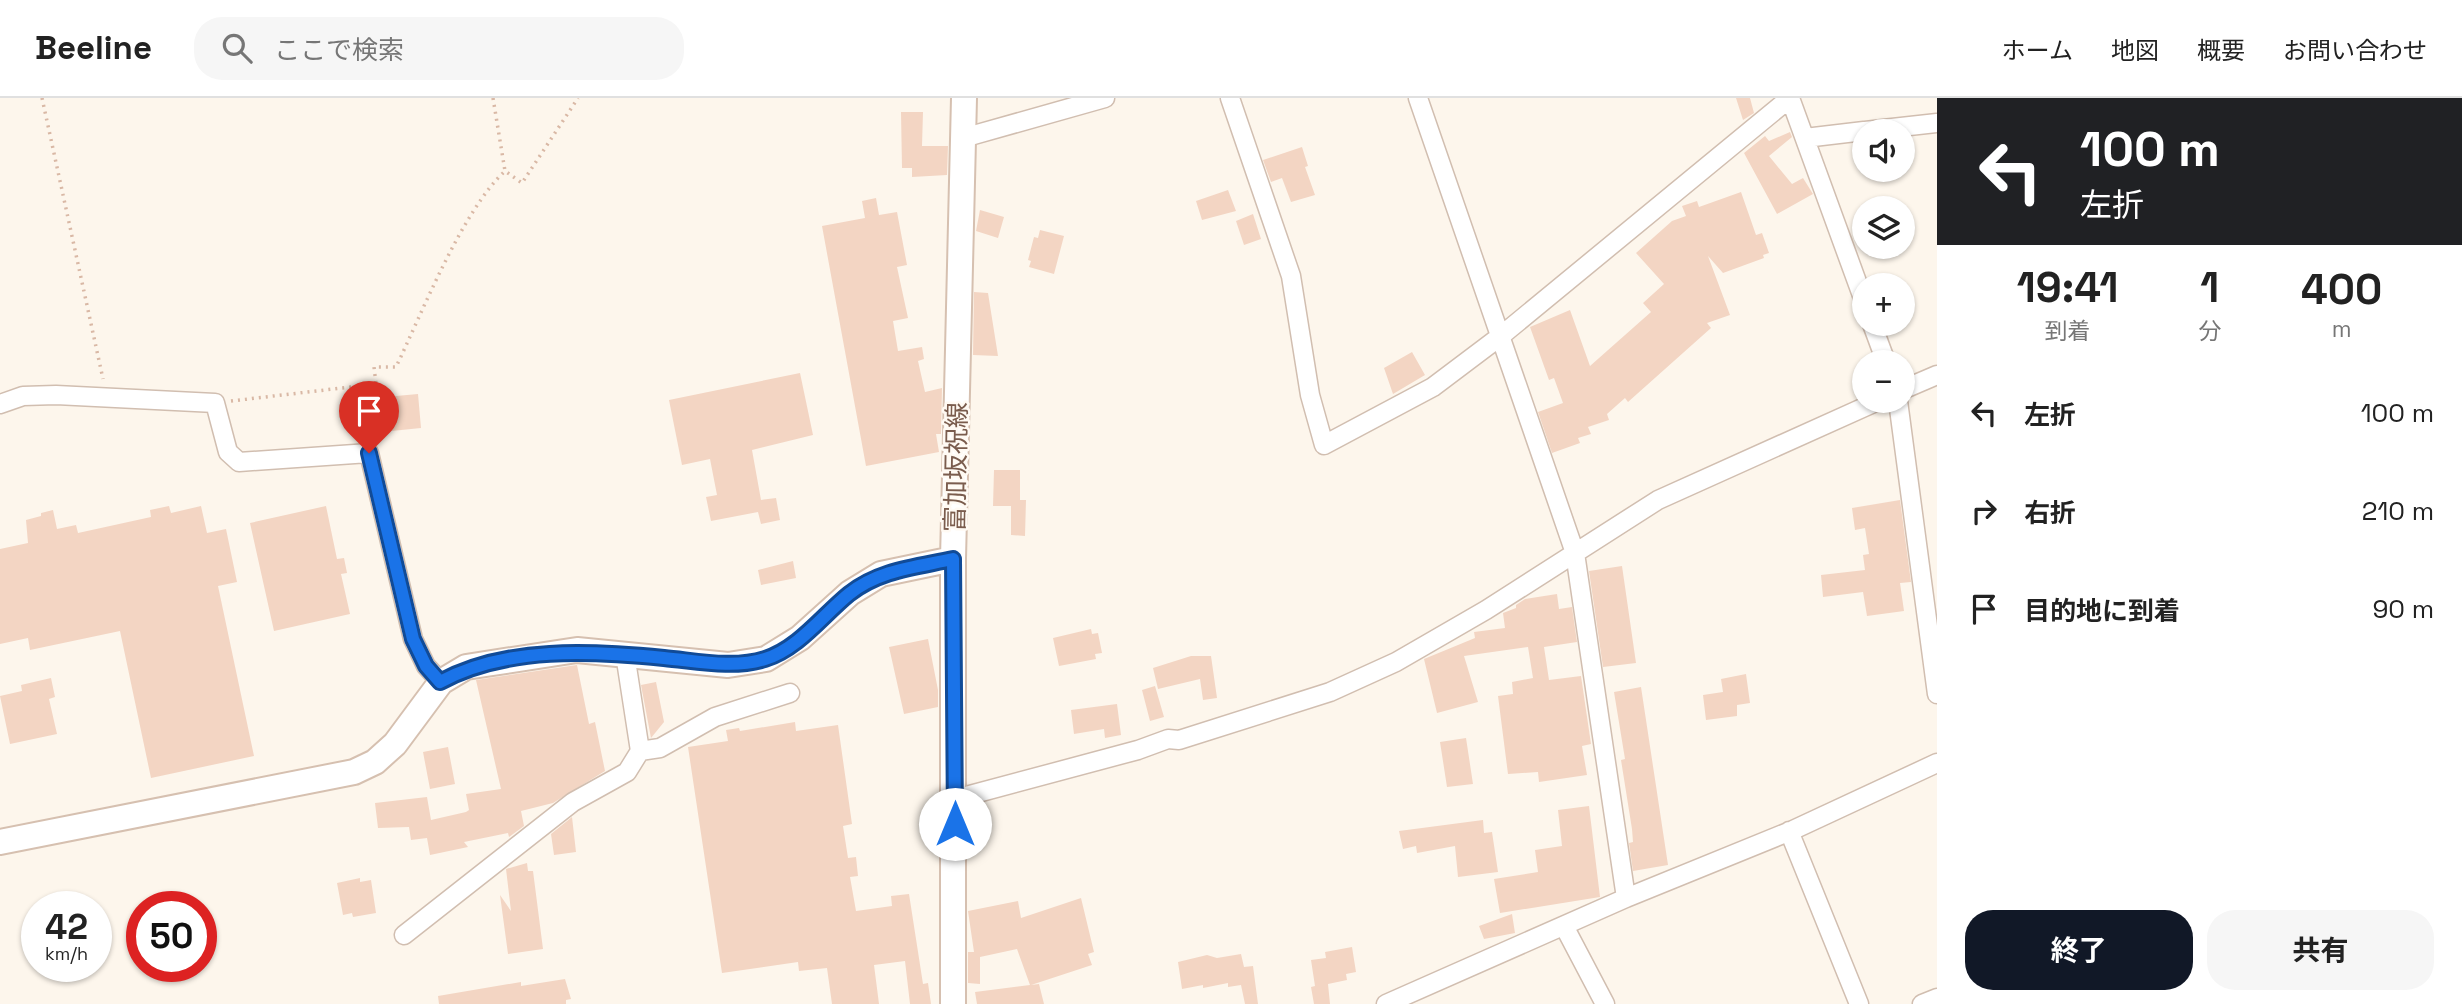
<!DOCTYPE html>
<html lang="ja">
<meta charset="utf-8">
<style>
body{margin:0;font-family:"Space Grotesk","Noto Sans JP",sans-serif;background:#f6f6f6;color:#222;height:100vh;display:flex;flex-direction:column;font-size:26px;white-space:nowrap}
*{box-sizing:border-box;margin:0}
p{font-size:23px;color:#767676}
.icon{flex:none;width:38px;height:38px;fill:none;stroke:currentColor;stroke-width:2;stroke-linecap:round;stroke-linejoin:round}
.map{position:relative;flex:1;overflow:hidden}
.sheet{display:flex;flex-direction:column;background:#fff;width:525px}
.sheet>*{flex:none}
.guide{background:#202124;color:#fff;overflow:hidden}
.tools{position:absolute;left:1852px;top:21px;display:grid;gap:14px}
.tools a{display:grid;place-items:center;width:63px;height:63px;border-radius:50%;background:#fff;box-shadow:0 2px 5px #0004;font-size:35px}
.speed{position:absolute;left:21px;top:793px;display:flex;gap:14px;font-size:35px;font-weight:700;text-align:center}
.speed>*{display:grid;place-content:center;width:91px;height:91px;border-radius:50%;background:#fff;box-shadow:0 2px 5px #0004;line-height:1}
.speed small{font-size:18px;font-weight:400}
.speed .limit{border:10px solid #d22;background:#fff;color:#111}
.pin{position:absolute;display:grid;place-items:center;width:60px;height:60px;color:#fff;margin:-72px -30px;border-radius:50% 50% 50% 0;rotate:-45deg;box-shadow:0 0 7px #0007}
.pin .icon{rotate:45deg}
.me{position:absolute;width:77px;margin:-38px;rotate:0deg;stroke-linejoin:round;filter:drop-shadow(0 0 5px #0008)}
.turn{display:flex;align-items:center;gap:24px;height:147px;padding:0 28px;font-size:32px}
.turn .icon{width:91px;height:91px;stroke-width:2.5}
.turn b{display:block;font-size:49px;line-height:60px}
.eta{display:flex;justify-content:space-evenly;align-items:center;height:119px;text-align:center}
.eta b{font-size:42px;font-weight:700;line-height:49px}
.button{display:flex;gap:14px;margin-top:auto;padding:14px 28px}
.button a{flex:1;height:80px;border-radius:28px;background:#111827;color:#fff;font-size:28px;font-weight:700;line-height:80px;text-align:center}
.button a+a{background:#f6f6f6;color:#222}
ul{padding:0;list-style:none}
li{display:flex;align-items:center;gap:21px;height:98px;padding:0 28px}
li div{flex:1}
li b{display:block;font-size:26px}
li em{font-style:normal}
header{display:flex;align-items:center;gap:42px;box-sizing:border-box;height:98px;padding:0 35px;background:#fff;border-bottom:2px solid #e0e0e0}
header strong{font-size:33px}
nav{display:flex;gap:38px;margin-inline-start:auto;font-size:24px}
.search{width:490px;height:63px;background:#f6f6f6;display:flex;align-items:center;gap:18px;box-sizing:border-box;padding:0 24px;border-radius:28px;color:#767676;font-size:26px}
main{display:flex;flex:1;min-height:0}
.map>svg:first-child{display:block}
.building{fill:#f3d5c3}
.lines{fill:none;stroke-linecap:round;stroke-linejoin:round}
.street-casing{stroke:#d1beb0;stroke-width:21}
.secondary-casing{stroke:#d6c0b0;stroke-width:28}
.path{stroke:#d9b8a5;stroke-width:3.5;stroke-dasharray:2 5;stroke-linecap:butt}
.street{stroke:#fff;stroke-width:18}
.secondary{stroke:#fff;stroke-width:24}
.route-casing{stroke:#114b97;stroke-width:18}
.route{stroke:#1a73e8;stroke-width:12}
.labels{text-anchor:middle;stroke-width:5;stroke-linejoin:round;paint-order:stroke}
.street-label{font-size:26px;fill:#7a5c4d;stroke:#fffaf3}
</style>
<header>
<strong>Beeline</strong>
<div class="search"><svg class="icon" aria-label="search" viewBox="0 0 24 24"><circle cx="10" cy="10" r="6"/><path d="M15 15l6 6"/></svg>ここで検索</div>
<nav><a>ホーム</a><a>地図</a><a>概要</a><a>お問い合わせ</a></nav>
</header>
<main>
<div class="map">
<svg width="1937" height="906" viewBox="0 0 1937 906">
<rect width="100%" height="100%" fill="#fdf6ec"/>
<path class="building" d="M1736,0H1750L1754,15L1743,22Z
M901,14H923L922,48H948L947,77L912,79V70H902Z
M1790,34L1792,39L1769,58L1792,86L1803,80L1813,96L1777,116L1744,55L1765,38L1769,43Z
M1302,49L1308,68L1305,69L1315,97L1291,104L1282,80L1271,84L1263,62Z
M1228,92L1236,113L1202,122L1196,103Z
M1741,94L1756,137L1762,135L1769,155L1763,157L1764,160L1723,175L1708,158L1730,217L1707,225L1711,230L1628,304L1625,300L1607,316L1609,322L1588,329L1591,336L1578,340L1580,345L1552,355L1538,314L1563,305L1554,280L1549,282L1530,229L1570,212L1590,268L1651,214L1643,205L1664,186L1636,155L1672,123L1686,118L1682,108L1697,103L1699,109Z
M876,100L879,117L897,114L907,167L897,169L908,220L893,223L898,253L922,249L924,261L918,263L925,294L942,290L941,336H936L939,354L866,368L822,128L865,120L862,103Z
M980,112L1004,119L998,140L976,133Z
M1253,116L1261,141L1244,147L1236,123Z
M1040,132L1064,138L1054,176L1029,169L1031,163L1028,162L1034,139L1038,140Z
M974,194L988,195L998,258L973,257Z
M1412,254L1425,277L1393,296L1384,270Z
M800,275L813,337L752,352L761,402L776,400L780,422L761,426L758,414L711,423L706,399L717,397L710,361L682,367L669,302Z
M418,296L421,330L362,336L361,324H354L352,302Z
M994,372H1020V402H1026L1025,438L1011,437V408H993Z
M1900,402L1911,484L1900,485L1904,513L1867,518L1863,494L1823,499L1821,477L1865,472L1863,457L1869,456L1865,430L1855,432L1852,410Z
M169,408L171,415L201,408L207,435L226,431L237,484L218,488L254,658L151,680L120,533L30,552L28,540L0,546V451L28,445L26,422L41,418V415L53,412L57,431L76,427L78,435L151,419L150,412Z
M326,408L337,461L344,460L347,475L341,476L350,516L274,533L250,425Z
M793,463L796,480L761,487L758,472Z
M1622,468L1636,565L1603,569L1589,473Z
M1557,496L1559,511L1572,509L1577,544L1544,549L1549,582L1581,578L1591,646L1582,648L1587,677L1539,684L1538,674L1508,676L1498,598L1513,596L1512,584L1533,580L1528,549L1464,558L1478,604L1437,615L1424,561L1475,540L1474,534L1505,530L1503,515L1516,510V507L1525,501Z
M1091,531L1092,536L1098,535L1102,555L1095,556L1096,561L1059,568L1053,540Z
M928,541L938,592V609L904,616L889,549Z
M1191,558H1211L1217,600L1203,602L1200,581L1158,591L1153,570Z
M577,567L589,626L595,624L605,673L553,705L521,713L524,728L509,739L508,735L464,744L468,749L430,757L427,740L411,742L409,729L378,730L375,705L427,699L431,722L466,714L469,712L466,696L501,691L476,582Z
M1746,576L1750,605L1737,607V618L1706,622L1703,597L1723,594L1721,581Z
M51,580L55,599L49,601L57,636L10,646L0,598L22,593L21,587Z
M656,584L664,624L651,640L641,587Z
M1155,588L1164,619L1150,623L1142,592Z
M1641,589L1668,767L1633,773L1629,745L1633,744L1632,731L1621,662L1625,661L1614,594Z
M1117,606L1121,637L1105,640L1104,631L1074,636L1071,612Z
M795,624L796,633L838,627L852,726L843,728L848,760L856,759L858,778L850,779L856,813L892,808L891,798L909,796L923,886L928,885L931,906H910L905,863L874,867L879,906H832L827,870L799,873L798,864L722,875L688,649L728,643L726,632L739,630L740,633Z
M1466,640L1473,686L1447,689L1440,644Z
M448,649L455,686L430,691L423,654Z
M1589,708L1600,799L1500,815L1494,781L1538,774L1535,752L1562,748L1558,712Z
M572,719L576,754L554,757L551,736Z
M1483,722L1484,735L1492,734L1498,774L1458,779L1455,748L1417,755L1416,748L1403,751L1399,733Z
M527,765L528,773H533L543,851L508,856L500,797L511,813L506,771Z
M360,780V784L371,782L376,815L353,819L352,815L343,817L337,785Z
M1081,800L1094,854L1088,856L1092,867L1031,887L1039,886L1044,906H977L975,894L1030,887L1017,851L980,859V886L968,885V854H974L968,813L1018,803L1021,820Z
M1512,816L1515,835L1484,841L1479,828Z
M1352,849L1356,874L1346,876L1347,882L1328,886L1330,906H1314L1311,889L1315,888L1311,862L1326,860L1325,854Z
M1241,856L1244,869L1253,868L1258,906H1245L1241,887L1228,889V885L1203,890V887L1182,891L1178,864L1207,857L1217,860Z
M565,881L571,901L566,902V906H439L438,898L521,884V888Z"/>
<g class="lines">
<defs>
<path id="street" d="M1230,0L1291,178L1310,297L1324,347L1433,289L1502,237L1790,0
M1418,0L1575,455L1626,800
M1790,0L1864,203
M1865,33L1937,25
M963,40L1105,0
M1805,40L1864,33
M1872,226L1886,264
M1902,292L1937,277
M1898,303L1937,596
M0,306L23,298L56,297L215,305L228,354L239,364L369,355L413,541L426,568L441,584
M640,653L660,650L715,619L790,595
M955,701L1138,652L1168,641L1179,642L1330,594L1396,564L1486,512L1658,402L1878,303
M1789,733L1859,906
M1564,828L1605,906
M404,837L573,704L627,674L640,653L625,556
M1386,906L1626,800L1793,732L1937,665
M1922,906L1937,900"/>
<path id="secondary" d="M0,744L354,674L375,664L395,646L441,584L466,569L577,552L728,567L766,561L800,540L850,495L881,476L953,461
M953,906V461L964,0"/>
</defs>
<use href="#street" class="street-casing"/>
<use href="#secondary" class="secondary-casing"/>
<path class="path" d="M42,0L103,281
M493,0L505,73L522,85L578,0
M231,303L376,286L374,269H396C422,215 462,113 505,73"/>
<use href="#street" class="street"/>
<use href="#secondary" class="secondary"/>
</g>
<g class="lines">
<defs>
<path id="route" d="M369,355L413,541L426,568L440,584C506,548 592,553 664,560C697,563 733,571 765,561C798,551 823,517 849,496C879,472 916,469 953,461L955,726"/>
</defs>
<use href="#route" class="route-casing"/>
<use href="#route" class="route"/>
</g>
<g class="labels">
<g class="street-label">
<text transform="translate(956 369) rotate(-89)" y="9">富加坂祝線</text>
</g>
</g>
</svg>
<div class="tools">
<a><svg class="icon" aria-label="sound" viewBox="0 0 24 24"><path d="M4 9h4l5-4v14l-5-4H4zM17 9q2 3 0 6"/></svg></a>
<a><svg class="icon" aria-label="layers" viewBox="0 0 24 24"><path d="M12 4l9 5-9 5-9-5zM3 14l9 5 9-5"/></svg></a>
<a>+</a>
<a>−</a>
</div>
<div class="speed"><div>42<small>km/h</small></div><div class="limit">50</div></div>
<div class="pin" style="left:369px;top:355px;background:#d93025"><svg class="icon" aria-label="arrive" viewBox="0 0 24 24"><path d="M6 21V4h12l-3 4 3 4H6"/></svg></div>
<svg class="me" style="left:955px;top:726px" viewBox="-20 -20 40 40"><circle r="19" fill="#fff"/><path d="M0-13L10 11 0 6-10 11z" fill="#1a73e8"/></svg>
</div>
<section class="sheet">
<div class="guide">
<div class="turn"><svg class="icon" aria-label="left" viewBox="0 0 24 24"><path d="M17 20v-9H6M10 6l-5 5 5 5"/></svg><div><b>100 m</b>左折</div></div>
</div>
<div class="eta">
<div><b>19:41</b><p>到着</p></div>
<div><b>1</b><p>分</p></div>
<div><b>400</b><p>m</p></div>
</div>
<ul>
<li><svg class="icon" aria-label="left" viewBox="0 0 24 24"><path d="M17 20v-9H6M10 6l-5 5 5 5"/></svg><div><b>左折</b></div><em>100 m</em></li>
<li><svg class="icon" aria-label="right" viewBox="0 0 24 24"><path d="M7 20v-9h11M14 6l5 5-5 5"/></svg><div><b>右折</b></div><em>210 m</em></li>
<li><svg class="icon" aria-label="arrive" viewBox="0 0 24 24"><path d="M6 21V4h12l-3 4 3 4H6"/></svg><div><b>目的地に到着</b></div><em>90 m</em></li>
</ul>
<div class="button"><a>終了</a><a>共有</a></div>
</section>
</main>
